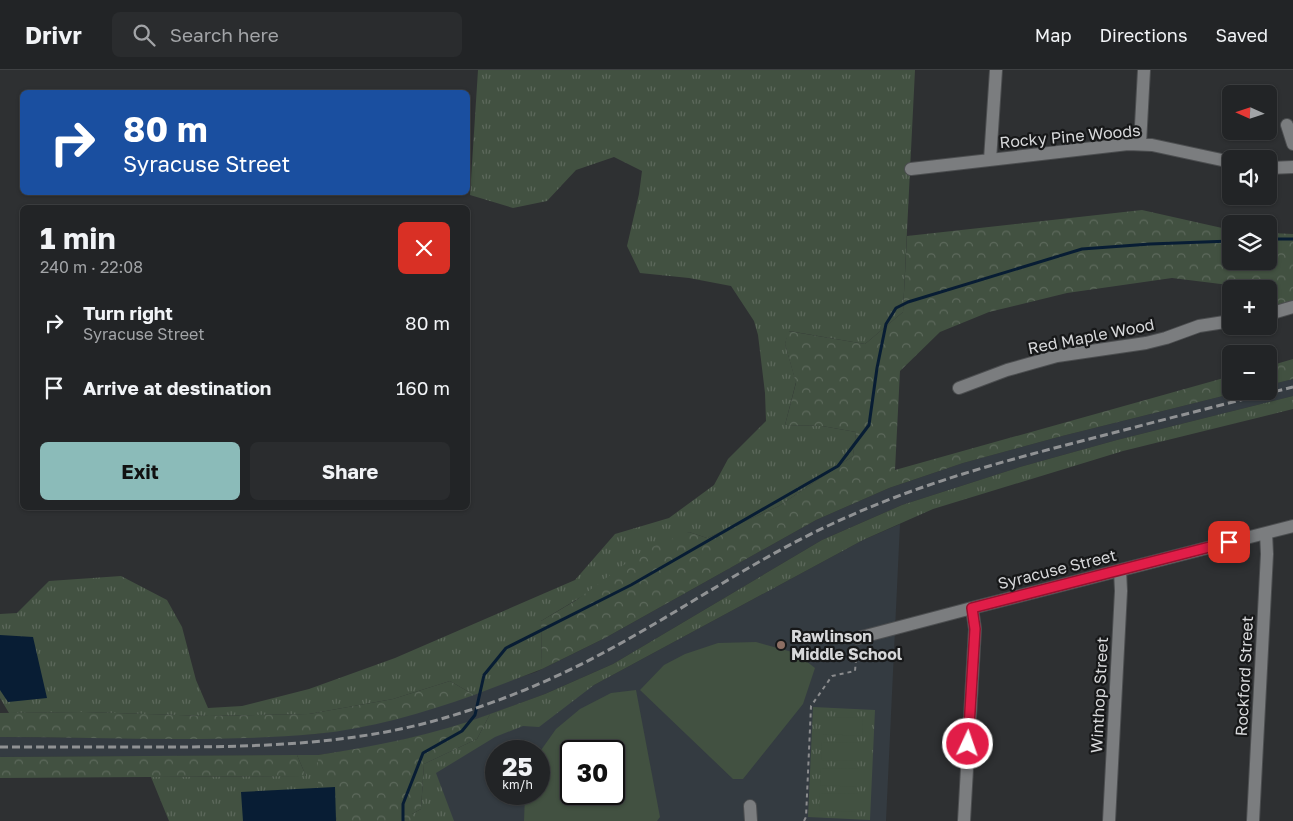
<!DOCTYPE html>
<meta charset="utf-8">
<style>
body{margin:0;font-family:"Golos Text",sans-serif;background:#2a2c2e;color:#f1f3f6;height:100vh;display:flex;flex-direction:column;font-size:19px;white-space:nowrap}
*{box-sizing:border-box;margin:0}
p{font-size:16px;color:#a2a4a7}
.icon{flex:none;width:28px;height:28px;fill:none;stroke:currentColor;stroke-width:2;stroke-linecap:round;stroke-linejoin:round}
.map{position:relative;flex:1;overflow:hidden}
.panel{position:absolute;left:20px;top:135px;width:450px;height:305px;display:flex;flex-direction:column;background:#222426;border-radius:8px;box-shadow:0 1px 4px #0004,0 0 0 1px #3f4143}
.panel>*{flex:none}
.banner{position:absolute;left:20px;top:20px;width:450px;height:105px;border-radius:8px;box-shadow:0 1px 4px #0004,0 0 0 1px #3f4143;background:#1a4fa0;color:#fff;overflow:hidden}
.needle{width:32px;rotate:273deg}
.fabs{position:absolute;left:1222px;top:15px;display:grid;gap:10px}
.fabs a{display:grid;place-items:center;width:55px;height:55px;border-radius:8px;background:#222426;box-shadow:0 1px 4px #0004,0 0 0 1px #3f4143;font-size:25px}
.speed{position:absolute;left:485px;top:670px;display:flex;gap:10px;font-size:25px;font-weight:700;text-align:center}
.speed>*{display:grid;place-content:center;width:65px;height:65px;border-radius:50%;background:#222426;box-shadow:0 1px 4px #0004,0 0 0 1px #3f4143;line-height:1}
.speed small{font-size:12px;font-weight:400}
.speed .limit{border:2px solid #111;border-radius:8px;background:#fff;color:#111}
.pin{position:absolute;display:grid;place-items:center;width:42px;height:42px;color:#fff;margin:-21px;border-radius:10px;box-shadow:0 2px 8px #0006}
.me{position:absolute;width:55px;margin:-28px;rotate:3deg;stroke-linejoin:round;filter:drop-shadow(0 0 4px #0008)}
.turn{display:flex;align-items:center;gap:18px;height:105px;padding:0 20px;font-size:22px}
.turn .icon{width:65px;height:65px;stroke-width:2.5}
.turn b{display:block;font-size:35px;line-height:42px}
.round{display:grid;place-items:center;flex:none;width:52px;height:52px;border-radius:8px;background:#2a2c2e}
.summary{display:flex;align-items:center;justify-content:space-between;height:85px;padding:0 20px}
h1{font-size:30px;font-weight:700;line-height:38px}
.primary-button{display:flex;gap:10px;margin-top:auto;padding:10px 20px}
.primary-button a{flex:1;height:58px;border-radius:8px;background:#8bbbb9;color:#111;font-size:20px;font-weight:700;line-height:58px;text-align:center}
.primary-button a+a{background:#2a2c2e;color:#f1f3f6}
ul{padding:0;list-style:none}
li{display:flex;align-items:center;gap:15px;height:65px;padding:0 20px}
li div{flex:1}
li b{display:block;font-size:19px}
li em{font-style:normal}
header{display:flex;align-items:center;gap:30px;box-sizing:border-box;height:70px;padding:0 25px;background:#222426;border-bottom:1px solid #3f4143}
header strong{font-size:24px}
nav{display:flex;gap:28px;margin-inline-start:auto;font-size:18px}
.search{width:350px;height:45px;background:#2a2c2e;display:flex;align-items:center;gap:12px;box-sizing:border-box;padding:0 18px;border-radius:8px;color:#a2a4a7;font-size:19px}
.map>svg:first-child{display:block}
.built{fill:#343b41;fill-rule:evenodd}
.grass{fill:url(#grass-tufts)}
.forest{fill:url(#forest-crowns)}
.garden{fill:#425141;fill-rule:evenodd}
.water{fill:#081d34}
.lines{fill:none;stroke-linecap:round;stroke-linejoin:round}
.stream{stroke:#081d34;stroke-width:3}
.minor-casing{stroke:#4c4e50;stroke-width:14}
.path{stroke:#8b8c8e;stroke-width:2;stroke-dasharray:4 4;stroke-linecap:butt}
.minor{stroke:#7b7d7f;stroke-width:12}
.rail{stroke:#909294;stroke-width:3;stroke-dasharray:8 4;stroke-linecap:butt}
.route-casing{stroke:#92132f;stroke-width:12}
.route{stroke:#e11d48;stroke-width:9}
.education-dot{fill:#8d6e63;stroke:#171819;stroke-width:2}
.labels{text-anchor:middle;stroke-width:4.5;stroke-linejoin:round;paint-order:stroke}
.street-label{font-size:16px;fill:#d7d8da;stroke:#171819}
.poi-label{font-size:16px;font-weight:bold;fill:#d7d8da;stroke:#171819;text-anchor:start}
</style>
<header>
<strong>Drivr</strong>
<div class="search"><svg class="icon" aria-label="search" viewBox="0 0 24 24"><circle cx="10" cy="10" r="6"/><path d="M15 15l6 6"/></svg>Search here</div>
<nav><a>Map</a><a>Directions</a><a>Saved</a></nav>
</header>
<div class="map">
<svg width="1293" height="751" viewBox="0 0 1293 751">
<defs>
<pattern id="grass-tufts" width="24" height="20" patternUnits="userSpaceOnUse" patternTransform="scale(1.25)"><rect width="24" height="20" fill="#425141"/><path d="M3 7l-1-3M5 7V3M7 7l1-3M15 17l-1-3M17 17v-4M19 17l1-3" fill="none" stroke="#5d695c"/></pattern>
<pattern id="forest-crowns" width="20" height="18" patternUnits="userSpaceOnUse" patternTransform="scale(1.25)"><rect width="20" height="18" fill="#425141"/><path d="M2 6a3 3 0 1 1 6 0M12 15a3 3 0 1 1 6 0" fill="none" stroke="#5d695c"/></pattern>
</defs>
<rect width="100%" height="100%" fill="#2e3032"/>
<path class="built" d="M1293,309V326L1117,370L1020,397L902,435L822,470L613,594L545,624L453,658L373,677L318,685L0,687V667L199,668L261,666L316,664L370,655L536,602L605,568L816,450L889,418L963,393L1062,366L1243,321H1269V315Z
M900,454L886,751H448L424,694L594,615L863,470ZM496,681H539V724H496ZM571,681H614V724H571Z"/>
<path class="grass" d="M478,0H915L903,242L865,274L789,261L785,274L796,312L785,355L822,356L856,362L853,386L779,436L707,468L689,462L541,551L542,599L474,625L450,611L393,629L309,644L209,646L84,642L9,643L0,628V544L17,543L49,511L121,506L167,530L182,557L196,610L208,638L242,636L309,619L395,588L575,510L615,464L669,448L714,415L728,389L766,351L765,323L758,265L754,251L731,216L689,208L640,203L627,176L639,124L642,101L614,87L576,100L547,131L513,138L470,125Z
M1293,326V339L1123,381L933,439L863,470L594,615L539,657L523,656L495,667L436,703L454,751H412V744L421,739L424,694L477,669L490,644L545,624L613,594L822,470L902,435L1020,397L1117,370Z
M813,637L875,640L870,750L808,747Z
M297,685H318V725L332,728L337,751H169L151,707L306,706Z"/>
<path class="forest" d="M1142,140L1231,160V191H1269V163L1293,164V232L1275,237L1271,225H1269V219H1239L1237,216L1172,208L1067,223L989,242L940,262L900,301L895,400L1231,306V321H1243L1062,366L963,393L889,418L816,450L605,568L542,599L541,551L575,531L644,480L689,462L707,468L779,436L853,386L856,362L822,356L785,355L796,313L785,274L788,261L865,274L903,242L907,166Z
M1293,289V309L1269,315V296Z
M450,611L474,625C423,643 369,659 315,664C211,673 105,667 0,667V643L84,642L209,646L309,644L393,629Z
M490,644L477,669L424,694L421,739L412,744V751H337L332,729L318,725V685C377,676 434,665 490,644Z
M297,685L306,706L0,708V687Z"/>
<path class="garden" d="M756,572L796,583L815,598L803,634L743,709H733L640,620L664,595L685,584L718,573Z
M636,620L660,747L657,751H524L525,724H539V683L556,659L580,639L611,623ZM571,681H614V724H571Z
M823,647L863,648L862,666L823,664Z
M822,672L861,673V691L821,690Z
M821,698L860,699V717L820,715Z
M820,723L859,724V742L819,740Z"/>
<path class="water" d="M0,565L33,567L47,628L8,632L0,620Z
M335,717L336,751H243L241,722Z"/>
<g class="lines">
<path class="stream" d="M1269,169H1293
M403,751V734L423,683L462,661L475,645L484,605L506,578L631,515L838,396L869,355L877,298L886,254L896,238L908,232L1082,179L1150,174L1231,171"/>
<defs>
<path id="minor" d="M1287,55L1293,74
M1140,74L1144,0
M990,90L996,0
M1269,98L1293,97
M911,99L1128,74L1152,75L1231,92
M1269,244L1293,237
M959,318L1007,300L1057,286L1146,273L1166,268L1199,256L1231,251
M858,568L972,538L1293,456
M750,736L751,751
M964,751L975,559L972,538
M1109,751L1121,521L1120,500
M1253,751L1267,484L1266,463"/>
</defs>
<use href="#minor" class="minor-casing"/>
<path class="path" d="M804,751L806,747L811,636L832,606L855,601L857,579"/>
<use href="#minor" class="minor"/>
<path class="rail" d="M0,677C55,677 110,677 164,677C254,677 343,675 430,652C489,636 547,613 601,584C680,542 753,490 834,453C911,417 992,394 1074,373C1147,354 1220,335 1293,317"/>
</g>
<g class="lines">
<defs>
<path id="route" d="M968,674L975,559L972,538L1229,472"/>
</defs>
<use href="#route" class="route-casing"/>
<use href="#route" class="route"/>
</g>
<circle class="education-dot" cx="781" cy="575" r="5"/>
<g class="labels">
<g class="street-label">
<text transform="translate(1070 66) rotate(-5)" y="6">Rocky Pine Woods</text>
<text transform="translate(1091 266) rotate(-11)" y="6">Red Maple Wood</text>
<text transform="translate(1057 499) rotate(-14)" y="6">Syracuse Street</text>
<text transform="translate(1244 606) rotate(-87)" y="6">Rockford Street</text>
<text transform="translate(1099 625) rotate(-87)" y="6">Winthop Street</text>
</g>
<g class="poi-label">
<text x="791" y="572">Rawlinson<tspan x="791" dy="18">Middle School</tspan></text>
</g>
</g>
</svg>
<div class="fabs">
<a><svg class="needle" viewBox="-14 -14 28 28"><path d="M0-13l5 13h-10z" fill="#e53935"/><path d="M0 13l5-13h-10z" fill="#a2a4a7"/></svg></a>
<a><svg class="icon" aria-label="sound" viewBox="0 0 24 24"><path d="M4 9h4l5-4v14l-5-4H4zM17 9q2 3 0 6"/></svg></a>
<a><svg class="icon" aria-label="layers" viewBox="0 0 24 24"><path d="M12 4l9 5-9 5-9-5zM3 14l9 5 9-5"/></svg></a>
<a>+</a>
<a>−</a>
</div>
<div class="speed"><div>25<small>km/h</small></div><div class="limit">30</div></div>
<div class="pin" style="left:1229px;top:472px;background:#d93025"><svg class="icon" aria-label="arrive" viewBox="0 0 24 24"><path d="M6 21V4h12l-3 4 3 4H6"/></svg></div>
<svg class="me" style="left:968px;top:674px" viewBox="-20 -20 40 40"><circle r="17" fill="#e11d48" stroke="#fff" stroke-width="3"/><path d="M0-11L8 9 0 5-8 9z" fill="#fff"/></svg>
<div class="banner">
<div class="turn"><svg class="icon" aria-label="right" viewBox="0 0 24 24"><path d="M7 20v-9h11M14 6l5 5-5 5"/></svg><div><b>80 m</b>Syracuse Street</div></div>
</div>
<section class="panel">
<div class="summary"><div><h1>1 min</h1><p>240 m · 22:08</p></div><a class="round" style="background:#d93025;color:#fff"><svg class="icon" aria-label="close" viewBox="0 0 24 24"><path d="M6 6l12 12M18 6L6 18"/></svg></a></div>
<ul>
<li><svg class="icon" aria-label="right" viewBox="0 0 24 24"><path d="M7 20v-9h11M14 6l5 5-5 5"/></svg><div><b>Turn right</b><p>Syracuse Street</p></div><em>80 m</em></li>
<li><svg class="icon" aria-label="arrive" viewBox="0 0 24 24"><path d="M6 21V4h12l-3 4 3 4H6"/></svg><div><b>Arrive at destination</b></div><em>160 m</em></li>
</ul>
<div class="primary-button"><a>Exit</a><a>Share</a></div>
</section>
</div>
